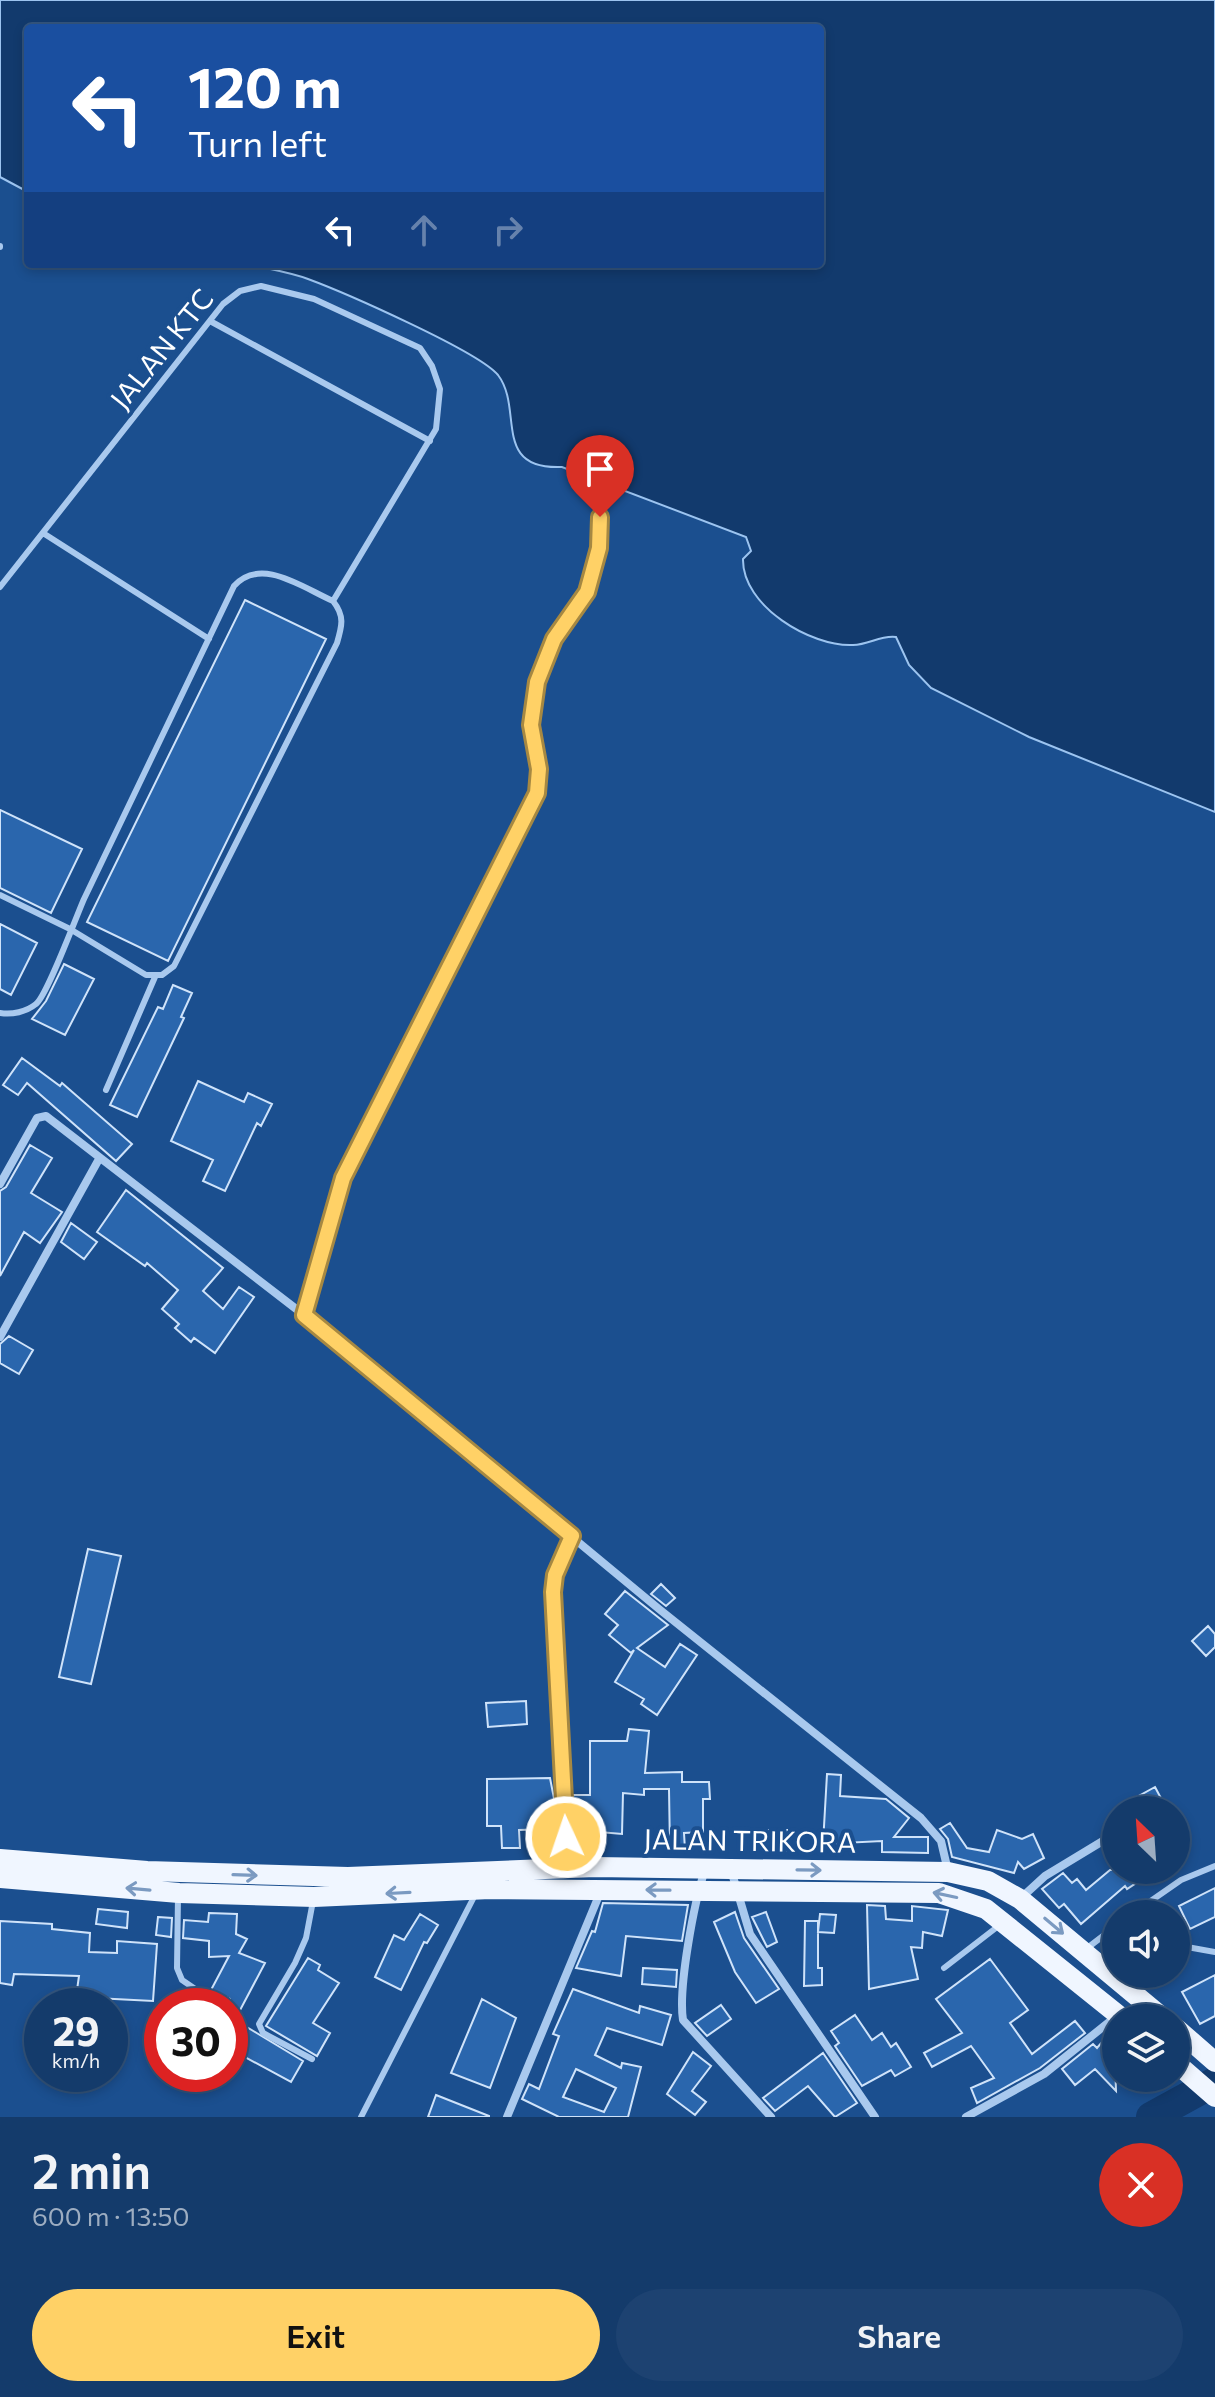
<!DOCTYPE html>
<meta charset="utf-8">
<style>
body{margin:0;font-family:Commissioner,sans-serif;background:#1d4271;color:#f1f3f6;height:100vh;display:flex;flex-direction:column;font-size:30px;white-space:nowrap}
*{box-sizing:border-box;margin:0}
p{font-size:26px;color:#9dadc1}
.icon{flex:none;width:44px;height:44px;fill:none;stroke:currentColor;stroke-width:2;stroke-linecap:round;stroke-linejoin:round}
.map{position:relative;height:2117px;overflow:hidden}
.side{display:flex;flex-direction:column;background:#143b6b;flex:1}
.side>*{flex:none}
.top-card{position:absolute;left:24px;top:24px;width:800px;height:244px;border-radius:8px;box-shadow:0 4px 12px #0003,0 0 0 2px #33557e;background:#1a4fa0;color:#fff;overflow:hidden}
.needle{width:52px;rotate:335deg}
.tools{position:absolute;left:1102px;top:1796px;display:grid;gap:16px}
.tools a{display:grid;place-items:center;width:88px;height:88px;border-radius:50%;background:#143b6b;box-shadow:0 4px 12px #0003,0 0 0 2px #33557e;font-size:40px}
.speed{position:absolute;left:24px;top:1988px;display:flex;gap:16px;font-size:40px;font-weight:700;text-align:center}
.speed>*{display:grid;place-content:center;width:104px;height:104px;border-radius:50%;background:#143b6b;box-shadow:0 4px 12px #0003,0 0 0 2px #33557e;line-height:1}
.speed small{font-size:20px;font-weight:400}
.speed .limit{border:12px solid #d22;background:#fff;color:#111}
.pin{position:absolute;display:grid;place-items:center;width:68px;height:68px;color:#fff;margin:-82px -34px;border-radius:50% 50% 50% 0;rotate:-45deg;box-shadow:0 0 8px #0007}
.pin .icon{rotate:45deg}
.me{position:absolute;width:88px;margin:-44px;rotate:357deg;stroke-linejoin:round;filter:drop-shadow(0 0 6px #0008)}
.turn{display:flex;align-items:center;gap:28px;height:168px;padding:0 32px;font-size:36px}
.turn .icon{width:104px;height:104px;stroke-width:2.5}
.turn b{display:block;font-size:56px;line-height:68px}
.lanes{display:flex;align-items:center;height:76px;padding:0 32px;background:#0003;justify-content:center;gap:40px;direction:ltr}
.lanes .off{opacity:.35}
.round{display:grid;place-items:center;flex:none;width:84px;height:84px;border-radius:42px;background:#1d4271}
.overview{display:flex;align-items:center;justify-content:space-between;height:136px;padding:0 32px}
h1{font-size:48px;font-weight:600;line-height:60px}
.cta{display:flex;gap:16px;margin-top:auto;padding:16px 32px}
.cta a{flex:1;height:92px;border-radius:48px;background:#ffd166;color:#111;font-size:32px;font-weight:600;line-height:92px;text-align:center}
.cta a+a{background:#1d4271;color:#f1f3f6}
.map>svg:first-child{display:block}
.water{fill:#123a6d;stroke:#9cc4f0;stroke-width:2}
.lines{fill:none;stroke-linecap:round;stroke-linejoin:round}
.river{stroke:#123a6d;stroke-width:30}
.building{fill:#2a66ad;stroke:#cfe3fa;stroke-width:2;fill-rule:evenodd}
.lane{stroke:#a9c9ee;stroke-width:6}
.street{stroke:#a9c9ee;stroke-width:8}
.primary{stroke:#f0f6ff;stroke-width:20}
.oneway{stroke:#7b9ac1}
.route-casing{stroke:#a68842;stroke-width:20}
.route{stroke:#ffd166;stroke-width:14}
.labels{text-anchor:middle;stroke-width:8;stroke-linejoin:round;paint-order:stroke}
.street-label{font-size:28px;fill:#fff;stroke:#1b4f8f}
</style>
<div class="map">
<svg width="1215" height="2117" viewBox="0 0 1215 2117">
<rect width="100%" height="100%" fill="#1b4f8f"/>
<path class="water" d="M0,0H1215V812L1029,737L931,688L909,665L896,637C880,635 869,645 853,645C811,647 742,606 743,559L751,551L746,537L562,467C491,470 524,409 498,375C478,351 343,292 308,279C289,272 268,269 248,264H820V28H28V192L0,177Z"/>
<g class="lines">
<path class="river" d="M1151,2117L1215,2082"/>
</g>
<path class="building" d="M245,600L326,639L168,961L87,922Z
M0,810L82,849L51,913L0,888Z
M0,924L37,943L11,995L0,989Z
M64,964L94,979L65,1035L32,1019L46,1001Z
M173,985L192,993L181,1017L184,1018L137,1117L110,1105L158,1007L163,1009Z
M22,1058L60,1086L62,1083L132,1144L116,1161L27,1083L18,1095L3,1085Z
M198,1081L244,1102L248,1093L272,1104L261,1126L257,1123L225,1191L203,1181L213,1160L171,1141Z
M30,1145L52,1158L31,1193L62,1212L40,1243L24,1232L0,1276V1191L6,1187Z
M126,1190L223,1268L203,1291L223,1309L239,1287L254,1297L215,1353L194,1338L191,1342L175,1328L179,1324L162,1309L178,1290L147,1263L145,1266L97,1232Z
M71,1223L97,1242L84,1259L61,1242Z
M9,1336L33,1350L19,1374L0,1363V1344Z
M88,1549L121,1556L91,1684L59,1677Z
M661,1584L675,1598L666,1606L651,1594Z
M625,1591L668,1625L637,1648L665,1667L680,1644L697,1655L657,1715L641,1704L644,1699L615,1682L634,1650L631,1653L609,1635L618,1625L605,1614Z
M1208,1626L1215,1634V1647L1206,1656L1192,1641Z
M526,1701L527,1724L488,1727L486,1703Z
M629,1729L649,1731L645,1773L682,1772V1782H709L710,1799H703V1832L684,1833L685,1850H670L669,1789H644V1795L623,1793L622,1834L588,1831L589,1813L571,1814L570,1795H590V1741H627Z
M827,1774L841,1775L840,1796L886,1799L909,1818L894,1837H928V1853L882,1852V1841L823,1844Z
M550,1778L557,1814H551V1829L519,1830L520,1848H502L501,1826H487V1779Z
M1155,1787L1164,1804L1144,1810L1137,1797Z
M950,1823L967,1848L989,1852L997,1830L1022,1839L1033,1834L1044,1858L1024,1869L1018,1862L1014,1873L952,1857L948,1839L940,1829Z
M763,1830H787L786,1851H763Z
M1110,1870H1156L1127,1889L1125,1886L1081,1924L1064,1904L1059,1908L1042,1889L1063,1873L1072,1883L1077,1879L1086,1890Z
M1215,1888V1917L1190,1929L1179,1906Z
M603,1903L688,1905L682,1941L626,1936L621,1976L576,1968L592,1931L595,1932Z
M867,1905L885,1906L886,1919L912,1921V1906L948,1910L942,1936L923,1932L922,1948L911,1947L918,1979L869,1989Z
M98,1909L128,1912L127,1928L96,1924Z
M735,1912L744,1938L779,1989L756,2003L735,1972L714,1922Z
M766,1912L777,1942L767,1947L752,1917Z
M209,1913L237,1914L236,1934L247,1939L239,1953L265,1963L238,2014L230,2007V1999L211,1990L229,1956L209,1957V1941L183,1938L184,1920L208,1922Z
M420,1914L438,1925L427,1943L424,1942L401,1990L375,1977L394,1935L404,1940Z
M820,1914L836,1915L834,1933L818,1932Z
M158,1917L172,1918L171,1937L156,1935Z
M0,1921L52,1924V1929L90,1933L89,1952L117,1953V1941L157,1944L153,2001L76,1997L79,1976L14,1974L12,1985L0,1983Z
M805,1921H818V1968H822V1985L804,1986Z
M308,1958L320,1965L318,1970L339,1983L313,2023L330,2033L317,2056L266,2026Z
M990,1959L1028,2010L1010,2023L1032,2054L1075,2021L1085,2033L1040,2068L977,2103L971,2088L994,2078L971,2046L932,2067L924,2053L962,2033L936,1999Z
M643,1968L677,1970L676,1987L642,1984Z
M1215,1975V2016L1200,2024L1182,1992Z
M573,1989L639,2013L640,2006L671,2015L662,2045L607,2028L595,2055L621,2068L622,2063L641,2067L628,2117H559L522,2099L529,2084L539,2089L559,2036L553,2034ZM576,2069L616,2088L604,2112L563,2097Z
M482,1999L516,2018L490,2088L451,2073Z
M721,2005L731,2019L707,2036L695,2023Z
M855,2015L872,2040L882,2033L891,2047L896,2043L911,2067L895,2076L891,2070L862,2086L835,2046L839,2043L831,2031Z
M235,2020L303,2061L291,2082L230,2049V2021Z
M1114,2028L1116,2091L1095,2069L1075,2085L1062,2069L1093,2044L1097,2048Z
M693,2052L711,2066L692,2091L706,2102L695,2115L667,2094Z
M823,2053L857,2103L835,2117L808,2086L775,2111L763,2098Z
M436,2095L489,2116V2117H428Z"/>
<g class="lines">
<path class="lane" d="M0,247V246
M210,321L430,441
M43,533L209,639
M0,587L223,304L240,291L261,286L314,299L420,348L432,366L440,389L436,429L333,601
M0,895L70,929L146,975H162L174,966L337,643C342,626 345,616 333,601C303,588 261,556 234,586L84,899C76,917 47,996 36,1004C26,1012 12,1015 0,1013
M106,1090L155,977
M304,1315L343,1178L537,793L539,769L531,708L544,659L587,592L594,575L599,548L601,487
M178,1896L177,1968L182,1980L220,2006
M1132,1914L1181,1880L1215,1866
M1176,1945L1215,1952
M1086,1949L1116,1926
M944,1968L1001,1924
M230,2013L232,2015
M312,2059L263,2033L259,2024L295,1963L306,1938L313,1901
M361,2117L476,1893"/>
<path class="street" d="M0,1184L37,1118L46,1116L304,1315L659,1609L921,1818L941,1841L948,1871
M0,1337L99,1159
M567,1867L553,1592L555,1575L572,1536
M705,1870C694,1902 678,1988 683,2020L771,2117
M731,1870L750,1934L875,2117
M1021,1898L1045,1876L1116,1833
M507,2117L600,1893
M966,2117L1044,2074L1118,2015"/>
<path class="primary" d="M0,1859L147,1871L348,1877L595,1867L948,1872L988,1881L1020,1899L1163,2018
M0,1878L179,1893L314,1897L490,1889L939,1893L986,1909L1122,2018
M1176,2028L1215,2062
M1176,2063L1215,2097"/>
</g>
<defs><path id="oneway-shaft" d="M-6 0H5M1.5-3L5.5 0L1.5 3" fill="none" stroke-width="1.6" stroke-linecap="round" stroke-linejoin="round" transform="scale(2)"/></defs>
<g class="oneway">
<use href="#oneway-shaft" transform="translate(809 1870) rotate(1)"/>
<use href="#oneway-shaft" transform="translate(245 1875) rotate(2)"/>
<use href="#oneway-shaft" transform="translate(138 1889) rotate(-175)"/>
<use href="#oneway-shaft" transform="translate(658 1890) rotate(-179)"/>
<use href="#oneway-shaft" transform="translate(398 1893) rotate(177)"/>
<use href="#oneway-shaft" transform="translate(945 1895) rotate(-168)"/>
<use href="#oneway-shaft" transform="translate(1054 1926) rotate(40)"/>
</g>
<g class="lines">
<defs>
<path id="route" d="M566,1837L553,1592L555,1575L572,1536L304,1315L343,1178L537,793L539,769L531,725L537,682L554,639L587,592L599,548L600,517"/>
</defs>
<use href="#route" class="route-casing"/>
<use href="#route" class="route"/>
</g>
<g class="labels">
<g class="street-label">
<text transform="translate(162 349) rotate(-51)" y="10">JALAN KTC</text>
<text transform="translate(750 1841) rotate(1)" y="10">JALAN TRIKORA</text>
</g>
</g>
</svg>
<div class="tools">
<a><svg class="needle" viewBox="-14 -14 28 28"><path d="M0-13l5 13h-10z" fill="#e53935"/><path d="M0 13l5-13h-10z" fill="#9dadc1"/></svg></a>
<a><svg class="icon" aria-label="sound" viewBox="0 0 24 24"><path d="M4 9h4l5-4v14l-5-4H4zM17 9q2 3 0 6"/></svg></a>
<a><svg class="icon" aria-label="layers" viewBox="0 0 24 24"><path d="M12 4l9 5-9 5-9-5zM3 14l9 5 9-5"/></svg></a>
</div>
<div class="speed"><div>29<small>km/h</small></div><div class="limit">30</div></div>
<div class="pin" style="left:600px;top:517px;background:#d93025"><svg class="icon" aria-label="arrive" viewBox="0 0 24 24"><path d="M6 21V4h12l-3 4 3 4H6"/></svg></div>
<svg class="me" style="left:566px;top:1837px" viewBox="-20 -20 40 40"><circle r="17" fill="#ffd166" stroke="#fff" stroke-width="3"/><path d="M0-11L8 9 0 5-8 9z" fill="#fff"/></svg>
<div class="top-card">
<div class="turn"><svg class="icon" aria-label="left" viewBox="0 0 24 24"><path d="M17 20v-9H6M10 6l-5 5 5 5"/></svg><div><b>120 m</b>Turn left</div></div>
<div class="lanes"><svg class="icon" aria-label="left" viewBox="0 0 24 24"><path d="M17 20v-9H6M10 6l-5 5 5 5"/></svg><svg class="icon off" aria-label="ahead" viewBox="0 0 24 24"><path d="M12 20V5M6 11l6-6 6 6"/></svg><svg class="icon off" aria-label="right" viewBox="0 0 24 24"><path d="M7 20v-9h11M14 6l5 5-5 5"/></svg></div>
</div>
</div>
<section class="side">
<div class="overview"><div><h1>2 min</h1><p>600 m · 13:50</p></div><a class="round" style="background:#d93025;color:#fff"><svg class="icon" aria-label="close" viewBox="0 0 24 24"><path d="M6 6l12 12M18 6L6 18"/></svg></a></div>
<div class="cta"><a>Exit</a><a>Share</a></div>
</section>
